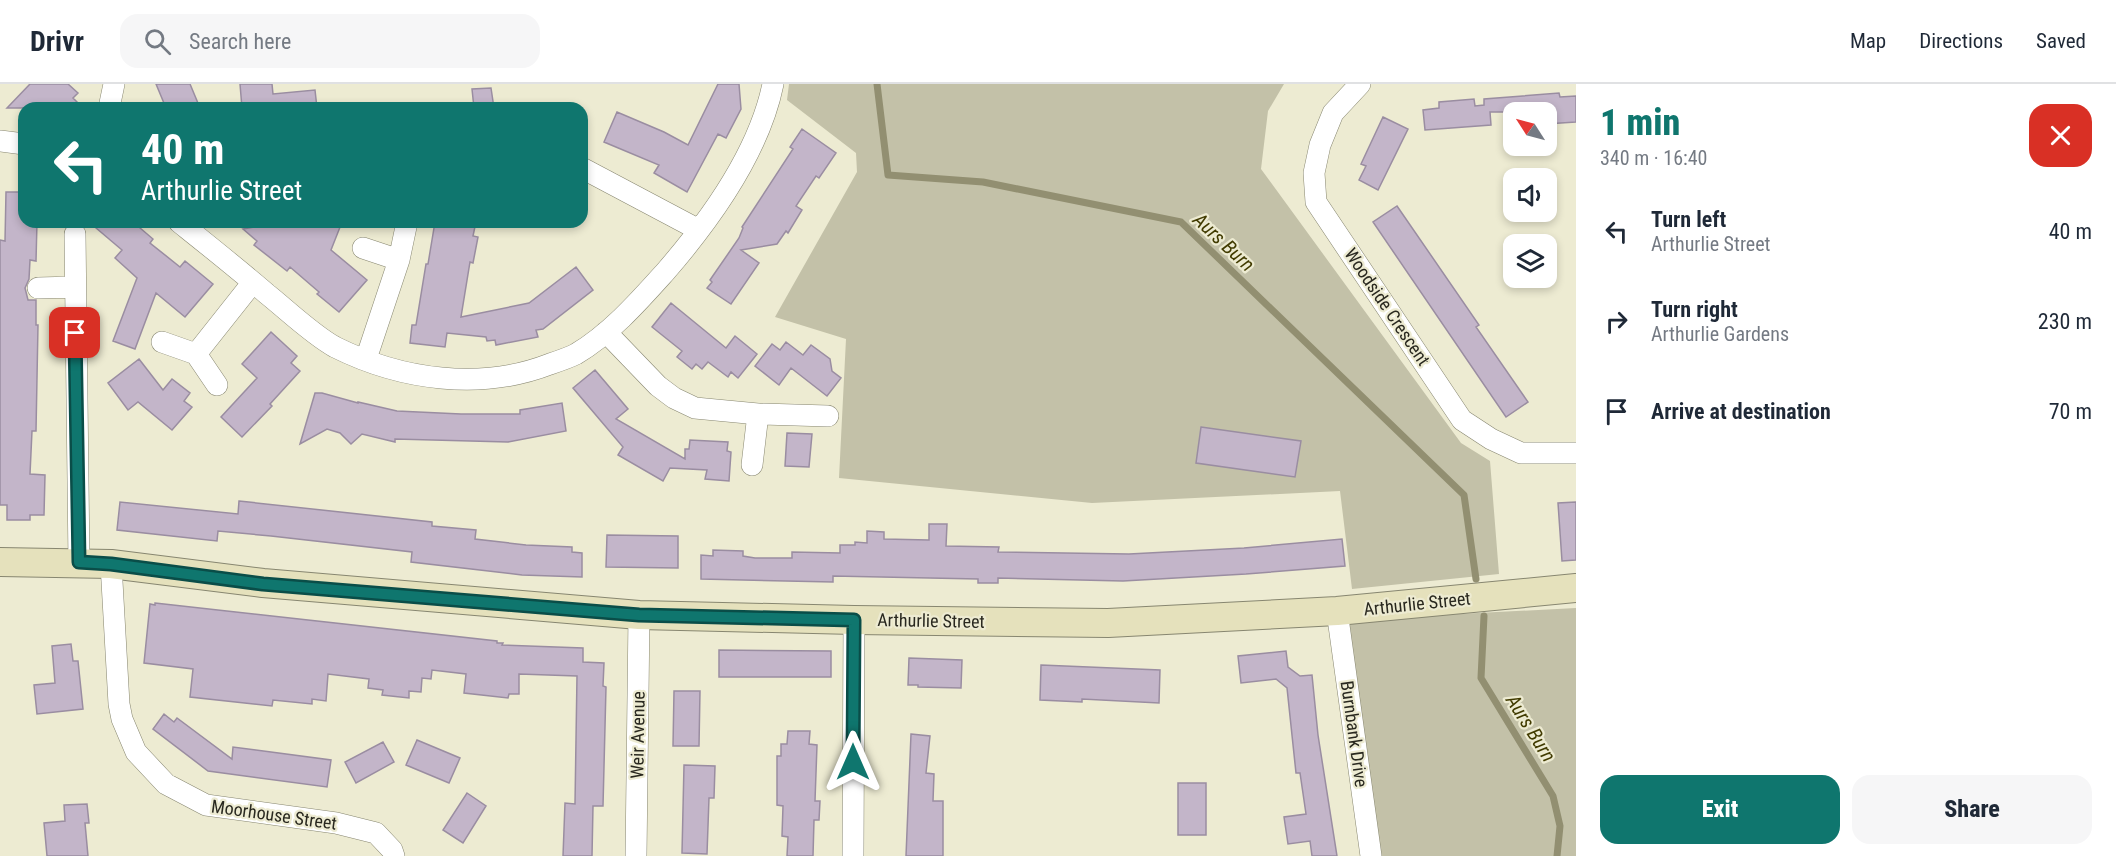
<!DOCTYPE html>
<meta charset="utf-8">
<style>
body{margin:0;font-family:"Roboto Condensed",sans-serif;background:#f6f6f7;color:#1f2937;height:100vh;display:flex;flex-direction:column;font-size:22px;white-space:nowrap}
*{box-sizing:border-box;margin:0}
p{font-size:20px;color:#747a83}
.icon{flex:none;width:33px;height:33px;fill:none;stroke:currentColor;stroke-width:2;stroke-linecap:round;stroke-linejoin:round}
.map{position:relative;flex:1;overflow:hidden}
.sheet{display:flex;flex-direction:column;background:#fff;width:540px}
.sheet>*{flex:none}
.banner{position:absolute;left:18px;top:18px;width:570px;height:126px;border-radius:18px;box-shadow:0 3px 9px #0003;background:#0f766e;color:#fff;overflow:hidden}
.needle{width:39px;rotate:306deg}
.buttons{position:absolute;left:1503px;top:18px;display:grid;gap:12px}
.buttons a{display:grid;place-items:center;width:54px;height:54px;border-radius:12px;background:#fff;box-shadow:0 3px 9px #0003;font-size:30px}
.pin{position:absolute;display:grid;place-items:center;width:51px;height:51px;color:#fff;margin:-26px;border-radius:12px;box-shadow:0 3px 9px #0006}
.me{position:absolute;width:66px;margin:-33px;rotate:0deg;stroke-linejoin:round;filter:drop-shadow(0 0 4px #0008)}
.turn{display:flex;align-items:center;gap:21px;height:126px;padding:0 24px;font-size:27px}
.turn .icon{width:78px;height:78px;stroke-width:2.5}
.turn b{display:block;font-size:42px;line-height:51px}
.round{display:grid;place-items:center;flex:none;width:63px;height:63px;border-radius:18px;background:#f6f6f7}
.overview{display:flex;align-items:center;justify-content:space-between;height:102px;padding:0 24px}
h1{font-size:36px;font-weight:800;line-height:45px;color:#0f766e}
.cta{display:flex;gap:12px;margin-top:auto;padding:12px 24px}
.cta a{flex:1;height:69px;border-radius:18px;background:#0f766e;color:#fff;font-size:24px;font-weight:800;line-height:69px;text-align:center}
.cta a+a{background:#f6f6f7;color:#1f2937}
ul{padding:0;list-style:none}
li{display:flex;align-items:center;gap:18px;height:90px;padding:0 24px}
li div{flex:1}
li b{display:block;font-size:22px}
li em{font-style:normal}
header{display:flex;align-items:center;gap:36px;box-sizing:border-box;height:84px;padding:0 30px;background:#fff;border-bottom:2px solid #e0e1e3}
header strong{font-size:28px}
nav{display:flex;gap:33px;margin-inline-start:auto;font-size:21px}
.search{width:420px;height:54px;background:#f6f6f7;display:flex;align-items:center;gap:15px;box-sizing:border-box;padding:0 21px;border-radius:18px;color:#747a83;font-size:22px}
main{display:flex;flex:1;min-height:0}
.map>svg:first-child{display:block}
.park{fill:#c3c1a8}
.lines{fill:none;stroke-linecap:round;stroke-linejoin:round}
.stream{stroke:#928f71;stroke-width:7}
.building{fill:#c3b5c9;stroke:#9a8da1;stroke-width:1.5}
.street-casing{stroke:#878670;stroke-width:22}
.secondary-casing{stroke:#878670;stroke-width:30}
.street{stroke:#fff;stroke-width:21}
.secondary{stroke:#e5e1bc;stroke-width:28}
.route-casing{stroke:#0a4d48;stroke-width:15}
.route{stroke:#0f766e;stroke-width:10}
.labels{text-anchor:middle;stroke-width:4.5;stroke-linejoin:round;paint-order:stroke}
.street-label{font-size:18px;fill:#29281f;stroke:#edebd2}
.water-label{font-size:20px;font-style:italic;fill:#413b01;stroke:#edebd2}
</style>
<header>
<strong>Drivr</strong>
<div class="search"><svg class="icon" aria-label="search" viewBox="0 0 24 24"><circle cx="10" cy="10" r="6"/><path d="M15 15l6 6"/></svg>Search here</div>
<nav><a>Map</a><a>Directions</a><a>Saved</a></nav>
</header>
<main>
<div class="map">
<svg width="1576" height="772" viewBox="0 0 1576 772">
<rect width="100%" height="100%" fill="#edebd2"/>
<path class="park" d="M789,0H1284L1268,27L1261,85L1461,359L1490,377L1499,490L1352,505L1340,407L1092,419L839,394L846,255L775,233L857,88L856,69L787,16Z
M1576,524V772H1377L1341,536Z"/>
<g class="lines">
<path class="stream" d="M877,0L888,91L983,98L1181,138L1464,411L1476,495
M1484,532L1481,594L1553,712L1560,742L1557,772"/>
</g>
<path class="building" d="M30,0H68L78,9L73,14L83,24H7Z
M156,0H190L200,24H166Z
M240,0H272L273,10L315,6L317,24H242Z
M718,0H739L741,25L726,54L718,50L687,108L654,89L659,81L604,58L617,28L664,48L688,61Z
M491,4L494,24H474L472,5Z
M1559,9L1560,13L1576,12V38L1546,40V28H1490L1491,41L1425,46L1423,26L1439,24V18L1474,15L1475,22L1484,21V15Z
M1383,33L1408,45L1378,106L1359,96L1366,82L1361,80Z
M802,45L836,69L819,94L816,92L796,122L802,126L788,149L786,147L777,160L741,166L759,179L731,220L707,204L712,198L710,196L739,154L743,144L742,143L793,65L790,63Z
M6,108H24V138H37L36,177L30,176L29,195L25,204L28,216H36V241H38L36,347H32L30,390L45,391L44,431H30V436H7V421H0V156L5,157Z
M1397,122L1479,241L1476,243L1528,318L1506,333L1373,138Z
M89,138H133L153,155L150,159L180,183L185,177L213,200L185,233L156,209L135,265L113,257L137,194L115,174L122,166Z
M254,138H342L331,166L367,196L339,228L317,210L319,208L290,183L287,187L254,161L257,157L243,145L255,143Z
M435,138H476L473,152L478,153L473,179L470,178L461,233L529,219L576,183L593,206L543,245L536,246L538,253L496,261L495,256L487,257L486,253L447,249L445,263L410,259L412,241H416L426,180H428Z
M671,219L726,264L735,252L757,270L738,294L731,288L728,293L708,278L702,285L696,280L692,285L677,273L682,267L652,243Z
M271,248L297,272L291,279L300,287L270,320L272,322L242,353L221,333L257,294L242,280Z
M786,258L803,271L811,261L830,275L832,287L841,294L827,312L791,284L779,301L755,282L772,260L780,266Z
M139,275L163,306L172,295L190,309L184,317L192,323L172,346L138,318L128,326L108,299Z
M595,286L628,325L616,335L685,375V365H689L690,356L728,358L727,367L731,368L729,397L705,395L707,386L670,384L663,397L618,371L623,363L573,304Z
M315,309H322L358,319V318L397,327L461,330H520V326L562,319L566,347L508,358L395,355V358L362,350L351,360L340,349L327,345L300,360Z
M1201,343L1301,357L1295,393L1196,379Z
M787,349L812,350L809,383L785,382Z
M239,417L432,438V442L476,446L475,455L526,461L572,463V468L582,469V493L522,491L411,478L412,468L271,452L218,447L217,457L117,446L120,418L238,430Z
M1576,418V476L1562,477L1558,419Z
M929,440H947L946,462L999,463L998,468L1129,470L1244,464L1342,455L1345,482L1246,490L1123,497L998,494V499H978V495L833,492V498L701,495V471L713,472V466L743,467V472L755,474H792V468L840,469V461H855V458L867,459V447L884,448V455L929,456Z
M607,451L678,452V484L606,483Z
M155,519L497,557V559H503L502,561L583,564V578L604,579L603,602L606,603L603,722H593L592,772H563L565,719L575,720L577,592L519,590V610H509L508,614L464,609L466,590L432,586L431,595L422,594L421,608L409,607V614L382,611L383,606L368,604L369,595L328,590L326,617L312,615V620L273,616L272,622L190,613L193,585L144,579L150,520L155,521Z
M71,560L73,577H78L83,625L37,630L34,601L55,599L52,562Z
M719,566L831,567V593H719Z
M1286,567L1288,583L1300,592L1312,591L1318,651L1337,772H1312L1310,757L1288,760L1284,733L1306,730L1300,689H1296L1287,604L1276,595L1241,599L1238,572Z
M909,574L962,576L961,604L918,603V601H908Z
M1041,581L1160,586L1159,619L1082,615V618L1040,616Z
M674,607H700L699,662H673Z
M164,630L174,638L177,634L232,675L233,663L331,676L327,703L208,687L153,645Z
M788,647H810L809,660L817,661L815,717H820L819,736H814L813,772H787L788,753L782,752L783,722L777,721V672H781V660H787Z
M911,650L930,652L926,689L934,690L933,717H943V772H906Z
M417,656L460,674L449,699L406,681Z
M383,658L394,678L356,699L345,678Z
M684,681L715,682L714,714H709L707,770L682,769Z
M1178,699H1206V751H1178Z
M467,709L486,722L463,759L443,746Z
M87,720L89,739H85L88,772H47L44,739L65,737L64,721Z"/>
<g class="lines">
<defs>
<path id="street" d="M1360,0L1333,29L1320,61L1314,89L1316,118L1462,336L1491,355L1521,369H1576
M109,24L114,0
M0,57L24,60
M582,84L699,146
M179,138C209,162 238,185 267,210C287,226 313,251 335,263C401,296 481,307 550,280C559,277 568,274 576,270C611,249 639,217 666,187C711,135 759,69 773,0
M75,150L79,479
M363,164L399,176
M38,204L74,203
M606,248L658,302L674,314L695,324L758,330L828,332
M162,258L196,270L217,301
M196,270L253,198
M366,275L399,176L407,138
M752,381L758,330
M111,480L119,620L122,635L136,668L166,700L206,721L336,739L376,749L392,766L394,772
M1337,527L1371,772
M636,772L639,531
M853,772L854,536"/>
<path id="secondary" d="M0,478L111,480L263,499L639,531L854,536L1108,539L1337,527L1576,504"/>
</defs>
<use href="#street" class="street-casing"/>
<use href="#secondary" class="secondary-casing"/>
<use href="#street" class="street"/>
<use href="#secondary" class="secondary"/>
</g>
<g class="lines">
<defs>
<path id="route" d="M75,249L79,478L111,480L263,500L639,531L854,536L853,678"/>
</defs>
<use href="#route" class="route-casing"/>
<use href="#route" class="route"/>
</g>
<g class="labels">
<g class="street-label">
<text transform="translate(1387 223) rotate(56)" y="6">Woodside Crescent</text>
<text transform="translate(1417 520) rotate(-6)" y="6">Arthurlie Street</text>
<text transform="translate(931 537) rotate(1)" y="6">Arthurlie Street</text>
<text transform="translate(1354 650) rotate(82)" y="6">Burnbank Drive</text>
<text transform="translate(638 651) rotate(-89)" y="6">Weir Avenue</text>
<text transform="translate(274 731) rotate(8)" y="6">Moorhouse Street</text>
</g>
<g class="water-label">
<text transform="translate(1224 158) rotate(43)" y="7">Aurs Burn</text>
<text transform="translate(1531 644) rotate(58)" y="7">Aurs Burn</text>
</g>
</g>
</svg>
<div class="buttons">
<a><svg class="needle" viewBox="-14 -14 28 28"><path d="M0-13l5 13h-10z" fill="#e53935"/><path d="M0 13l5-13h-10z" fill="#747a83"/></svg></a>
<a><svg class="icon" aria-label="sound" viewBox="0 0 24 24"><path d="M4 9h4l5-4v14l-5-4H4zM17 9q2 3 0 6"/></svg></a>
<a><svg class="icon" aria-label="layers" viewBox="0 0 24 24"><path d="M12 4l9 5-9 5-9-5zM3 14l9 5 9-5"/></svg></a>
</div>
<div class="pin" style="left:75px;top:249px;background:#d93025"><svg class="icon" aria-label="arrive" viewBox="0 0 24 24"><path d="M6 21V4h12l-3 4 3 4H6"/></svg></div>
<svg class="me" style="left:853px;top:678px" viewBox="-20 -20 40 40"><path d="M0-17L14 15 0 8-14 15z" fill="#0f766e" stroke="#fff" stroke-width="4"/></svg>
<div class="banner">
<div class="turn"><svg class="icon" aria-label="left" viewBox="0 0 24 24"><path d="M17 20v-9H6M10 6l-5 5 5 5"/></svg><div><b>40 m</b>Arthurlie Street</div></div>
</div>
</div>
<section class="sheet">
<div class="overview"><div><h1>1 min</h1><p>340 m · 16:40</p></div><a class="round" style="background:#d93025;color:#fff"><svg class="icon" aria-label="close" viewBox="0 0 24 24"><path d="M6 6l12 12M18 6L6 18"/></svg></a></div>
<ul>
<li><svg class="icon" aria-label="left" viewBox="0 0 24 24"><path d="M17 20v-9H6M10 6l-5 5 5 5"/></svg><div><b>Turn left</b><p>Arthurlie Street</p></div><em>40 m</em></li>
<li><svg class="icon" aria-label="right" viewBox="0 0 24 24"><path d="M7 20v-9h11M14 6l5 5-5 5"/></svg><div><b>Turn right</b><p>Arthurlie Gardens</p></div><em>230 m</em></li>
<li><svg class="icon" aria-label="arrive" viewBox="0 0 24 24"><path d="M6 21V4h12l-3 4 3 4H6"/></svg><div><b>Arrive at destination</b></div><em>70 m</em></li>
</ul>
<div class="cta"><a>Exit</a><a>Share</a></div>
</section>
</main>
